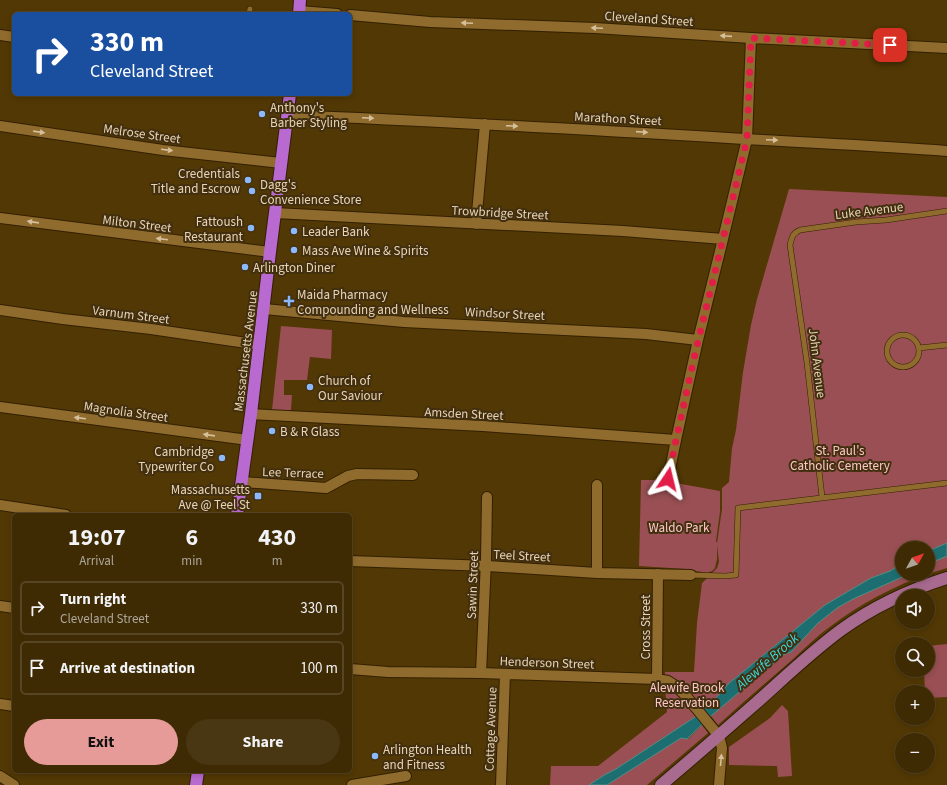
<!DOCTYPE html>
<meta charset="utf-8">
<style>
body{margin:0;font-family:"Source Sans 3",sans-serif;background:#493612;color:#f1f3f6;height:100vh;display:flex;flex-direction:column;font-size:15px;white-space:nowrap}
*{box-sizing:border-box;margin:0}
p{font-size:13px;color:#ada79a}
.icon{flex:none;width:22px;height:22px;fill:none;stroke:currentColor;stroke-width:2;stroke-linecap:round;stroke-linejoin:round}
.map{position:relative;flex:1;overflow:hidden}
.details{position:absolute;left:12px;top:513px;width:340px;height:260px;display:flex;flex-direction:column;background:#3e2a03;border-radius:6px;box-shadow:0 2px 6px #0003,0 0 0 1px #574625}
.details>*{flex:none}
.hud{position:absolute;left:12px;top:12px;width:340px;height:84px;border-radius:6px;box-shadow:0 2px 6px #0003,0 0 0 1px #574625;background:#1a4fa0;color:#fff;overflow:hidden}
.needle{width:26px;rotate:50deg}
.tools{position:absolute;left:895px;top:541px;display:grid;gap:8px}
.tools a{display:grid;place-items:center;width:40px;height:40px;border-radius:50%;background:#3e2a03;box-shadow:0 2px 6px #0003,0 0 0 1px #574625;font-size:20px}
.pin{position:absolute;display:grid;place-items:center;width:34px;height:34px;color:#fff;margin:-17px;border-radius:8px;box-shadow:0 2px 6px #0006}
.me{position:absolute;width:44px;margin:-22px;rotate:10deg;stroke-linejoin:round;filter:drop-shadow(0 0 3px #0008)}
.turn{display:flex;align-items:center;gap:14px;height:84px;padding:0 12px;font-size:18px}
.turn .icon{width:52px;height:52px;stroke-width:2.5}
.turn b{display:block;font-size:28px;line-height:34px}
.eta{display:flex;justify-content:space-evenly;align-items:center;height:68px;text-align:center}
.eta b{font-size:24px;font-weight:700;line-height:28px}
.button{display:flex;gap:8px;margin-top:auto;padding:8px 12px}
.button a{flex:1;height:46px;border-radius:24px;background:#e69b98;color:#111;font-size:16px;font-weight:700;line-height:46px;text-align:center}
.button a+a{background:#493612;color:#f1f3f6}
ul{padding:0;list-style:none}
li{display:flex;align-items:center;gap:12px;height:54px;margin:0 8px 6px;padding:0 4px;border:2px solid #574625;border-radius:6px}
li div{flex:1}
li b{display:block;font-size:15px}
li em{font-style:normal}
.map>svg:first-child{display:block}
.green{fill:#994f53}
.water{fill:#1d6e71;stroke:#5a8d86}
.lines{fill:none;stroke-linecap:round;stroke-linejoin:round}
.lane-casing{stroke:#332000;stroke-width:6}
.street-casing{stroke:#332000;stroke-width:12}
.primary-casing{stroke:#332000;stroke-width:14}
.highway-casing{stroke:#332000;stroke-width:14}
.lane{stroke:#8f6b2d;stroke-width:5}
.street{stroke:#8f6b2d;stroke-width:10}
.primary{stroke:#a86a8f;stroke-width:12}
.highway{stroke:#b96ad1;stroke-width:12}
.oneway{fill:#d6bf9b}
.route{stroke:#e11d48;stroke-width:7;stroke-dasharray:0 12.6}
.poi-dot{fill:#8cb9fc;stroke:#422f0f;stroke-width:1.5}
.labels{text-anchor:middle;stroke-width:4;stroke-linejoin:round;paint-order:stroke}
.street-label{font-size:13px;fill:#e8d4b7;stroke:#422f0f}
.poi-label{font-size:13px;fill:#e8d4b7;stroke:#422f0f;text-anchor:start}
.park-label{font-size:13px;fill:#fdc7c7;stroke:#422f0f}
.water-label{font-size:14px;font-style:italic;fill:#3cd7db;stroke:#422f0f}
</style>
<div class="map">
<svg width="947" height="785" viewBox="0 0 947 785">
<rect width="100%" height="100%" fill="#523804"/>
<path class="green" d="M789,189L947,197V543L928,551V548H902V564L890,571L871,578L825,605L728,684L721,693L695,717L616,769L606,774L589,785H550L551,766H598L667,712L665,686V672H694L697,623L702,583L717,568L719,562L717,545V559L715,568L712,571L707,573L686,569L639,566L641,480H659L720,491V512L716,541L717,543L722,509V488L729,482L732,448L736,430L743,372L751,325L757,299Z
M281,326L332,330L331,359L310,357L307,380H284V395H292L291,410H272Z
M947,556V568L928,574V564Z
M909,574H928C894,586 860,604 831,626C817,636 805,648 792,660C767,682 742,703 718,725L711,716L783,655L791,652L818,623L837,608L853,599Z
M947,644V697L928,698V692H925L924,670H928V646Z
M782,705L788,711L792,776L778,777L777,766L729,765V747L770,718Z
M702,725L708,733L647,785H607L681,738L688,739Z"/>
<path class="water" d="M947,543V556L928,564V551Z
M902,564V574H909L853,599L837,608L818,623L791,652L783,655L711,716L687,739L681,738L607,785H589L606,774L616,769L695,717L721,693L728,684L825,605L871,578L890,571Z"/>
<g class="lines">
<defs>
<path id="lane" d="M249,14L250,9
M887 351a16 16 0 1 1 32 0a16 16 0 1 1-32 0Z
M919,348L947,345
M822,497L807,363L790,245C792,237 792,234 800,230L856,222L886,220L947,211
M691,575L725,576L736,575L738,508L947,483"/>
<path id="street" d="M299,11L337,14
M350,15L430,22L595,28L751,38L947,48
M0,35L14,37
M287,115C440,121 592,130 745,139C812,143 880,146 947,151
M0,126L163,150L281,163
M275,213L623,231L723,239
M0,218L270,252
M476,224L485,124
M264,309L404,322L646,334L698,340
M0,310L63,319L151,329L260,345
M0,407L248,440
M251,414L483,426L676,440
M668,479L676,440L698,340L723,239L747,139L751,38
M242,482L326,488L348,476L357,474L413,475
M0,505L66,515
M350,561L488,566L597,573L691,575
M597,573V485
M0,606L14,608
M350,669L388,672L481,673L657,679L668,681L676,686L686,696L719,736L722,748L719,785
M481,673L486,560L487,497
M657,679L658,574
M0,704L14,706
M0,776L14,785
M352,785L406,776
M501,785L505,674"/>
<path id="primary" d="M661,785C693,758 724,731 756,703C783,679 811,652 841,630C873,607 909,590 947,578"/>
<path id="highway" d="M299,14L300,0
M237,515L251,414L270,252L290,94
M196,785L198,771"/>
</defs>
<use href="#lane" class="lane-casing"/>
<use href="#street" class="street-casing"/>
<use href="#primary" class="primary-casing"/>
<use href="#highway" class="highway-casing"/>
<use href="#lane" class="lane"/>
<use href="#street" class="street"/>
<use href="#primary" class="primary"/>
<use href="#highway" class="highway"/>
</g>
<defs><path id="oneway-solid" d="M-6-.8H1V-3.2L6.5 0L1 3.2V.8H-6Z"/></defs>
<g class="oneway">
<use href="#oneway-solid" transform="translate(467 23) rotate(-178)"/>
<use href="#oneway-solid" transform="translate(597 28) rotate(-177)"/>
<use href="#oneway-solid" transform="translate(726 36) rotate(-176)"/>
<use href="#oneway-solid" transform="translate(368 118) rotate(2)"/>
<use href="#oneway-solid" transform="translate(512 126) rotate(3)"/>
<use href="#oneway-solid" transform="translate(39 132) rotate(8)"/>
<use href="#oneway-solid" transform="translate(642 132) rotate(4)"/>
<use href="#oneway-solid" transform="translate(772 140) rotate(3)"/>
<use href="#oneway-solid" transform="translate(167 150) rotate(7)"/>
<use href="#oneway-solid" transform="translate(33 222) rotate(-172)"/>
<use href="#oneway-solid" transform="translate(162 239) rotate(-173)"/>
<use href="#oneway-solid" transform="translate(80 418) rotate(-173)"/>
<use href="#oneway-solid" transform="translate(209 435) rotate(-172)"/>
<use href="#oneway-solid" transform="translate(721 760) rotate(-85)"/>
</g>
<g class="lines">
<path class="route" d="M668,479L676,440L695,354L723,239L747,139L751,38L890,45"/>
</g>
<g class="poi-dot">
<circle cx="262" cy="114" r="4"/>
<circle cx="248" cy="180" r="4"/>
<circle cx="252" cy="191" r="4"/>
<circle cx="251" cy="228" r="4"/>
<circle cx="294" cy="231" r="4"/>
<circle cx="294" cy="250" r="4"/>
<circle cx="245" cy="267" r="4"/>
<path d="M287 295h4v4h4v4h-4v4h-4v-4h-4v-4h4z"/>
<circle cx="310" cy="387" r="4"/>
<circle cx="272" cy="431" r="4"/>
<circle cx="222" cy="458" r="4"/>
<rect x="254" y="492" width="8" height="8" rx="2"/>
<circle cx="375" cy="756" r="4"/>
</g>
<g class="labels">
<g class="street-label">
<text transform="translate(649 18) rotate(4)" y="5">Cleveland Street</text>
<text transform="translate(618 118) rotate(3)" y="5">Marathon Street</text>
<text transform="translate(142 133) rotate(8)" y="5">Melrose Street</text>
<text transform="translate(869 210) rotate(-7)" y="5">Luke Avenue</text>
<text transform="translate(500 212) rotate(3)" y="5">Trowbridge Street</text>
<text transform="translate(137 223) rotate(7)" y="5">Milton Street</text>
<text transform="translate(505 313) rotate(3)" y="5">Windsor Street</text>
<text transform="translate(131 314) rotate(7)" y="5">Varnum Street</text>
<text transform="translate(245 351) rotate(-83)" y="5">Massachusetts Avenue</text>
<text transform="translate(818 363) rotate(83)" y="5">John Avenue</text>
<text transform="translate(126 411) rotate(8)" y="5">Magnolia Street</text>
<text transform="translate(464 413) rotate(3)" y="5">Amsden Street</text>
<text transform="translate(293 472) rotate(2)" y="5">Lee Terrace</text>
<text transform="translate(522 555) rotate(3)" y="5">Teel Street</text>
<text transform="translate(472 585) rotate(-88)" y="5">Sawin Street</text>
<text transform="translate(645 627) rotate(-90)" y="5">Cross Street</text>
<text transform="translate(547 662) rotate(2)" y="5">Henderson Street</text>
<text transform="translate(490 729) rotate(-88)" y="5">Cottage Avenue</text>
</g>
<g class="poi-label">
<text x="270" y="112">Anthony's<tspan x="270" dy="15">Barber Styling</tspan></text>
<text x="240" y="178" text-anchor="end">Credentials<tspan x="240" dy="15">Title and Escrow</tspan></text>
<text x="260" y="189">Dagg's<tspan x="260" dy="15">Convenience Store</tspan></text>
<text x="243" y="226" text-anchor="end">Fattoush<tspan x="243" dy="15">Restaurant</tspan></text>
<text x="302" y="236">Leader Bank</text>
<text x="302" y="255">Mass Ave Wine &amp; Spirits</text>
<text x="253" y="272">Arlington Diner</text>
<text x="297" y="299">Maida Pharmacy<tspan x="297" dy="15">Compounding and Wellness</tspan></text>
<text x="318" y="385">Church of<tspan x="318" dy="15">Our Saviour</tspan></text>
<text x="280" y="436">B &amp; R Glass</text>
<text x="214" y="456" text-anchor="end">Cambridge<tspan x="214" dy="15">Typewriter Co</tspan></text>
<text x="250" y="494" text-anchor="end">Massachusetts<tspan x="250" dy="15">Ave @ Teel St</tspan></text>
<text x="383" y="754">Arlington Health<tspan x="383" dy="15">and Fitness</tspan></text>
</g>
<g class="park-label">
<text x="840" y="455">St. Paul's<tspan x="840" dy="15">Catholic Cemetery</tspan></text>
<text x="679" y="532">Waldo Park</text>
<text x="687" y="692">Alewife Brook<tspan x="687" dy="15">Reservation</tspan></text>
</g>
<g class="water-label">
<text transform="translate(767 661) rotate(-41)" y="5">Alewife Brook</text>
</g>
</g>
</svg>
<div class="tools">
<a><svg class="needle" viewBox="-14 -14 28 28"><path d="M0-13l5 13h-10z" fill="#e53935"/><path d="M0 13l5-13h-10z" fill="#ada79a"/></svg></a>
<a><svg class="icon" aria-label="sound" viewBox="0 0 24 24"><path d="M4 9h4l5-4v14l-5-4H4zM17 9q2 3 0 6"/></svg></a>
<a><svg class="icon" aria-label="search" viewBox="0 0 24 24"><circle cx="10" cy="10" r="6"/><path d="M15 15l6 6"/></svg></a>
<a>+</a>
<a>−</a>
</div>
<div class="pin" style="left:890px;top:45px;background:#d93025"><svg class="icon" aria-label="arrive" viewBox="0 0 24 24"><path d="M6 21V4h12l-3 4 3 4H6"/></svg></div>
<svg class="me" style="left:668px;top:479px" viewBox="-20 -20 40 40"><path d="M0-17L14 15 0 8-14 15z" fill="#e11d48" stroke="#fff" stroke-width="4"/></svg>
<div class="hud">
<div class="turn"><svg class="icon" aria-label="right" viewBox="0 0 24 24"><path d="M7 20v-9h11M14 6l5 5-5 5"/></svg><div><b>330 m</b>Cleveland Street</div></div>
</div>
<section class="details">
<div class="eta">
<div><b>19:07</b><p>Arrival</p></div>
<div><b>6</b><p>min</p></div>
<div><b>430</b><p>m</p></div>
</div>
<ul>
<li><svg class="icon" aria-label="right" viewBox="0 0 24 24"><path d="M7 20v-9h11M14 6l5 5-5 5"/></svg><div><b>Turn right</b><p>Cleveland Street</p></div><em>330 m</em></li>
<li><svg class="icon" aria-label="arrive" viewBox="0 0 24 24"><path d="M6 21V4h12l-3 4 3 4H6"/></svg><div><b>Arrive at destination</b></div><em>100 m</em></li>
</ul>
<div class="button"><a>Exit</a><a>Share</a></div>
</section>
</div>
